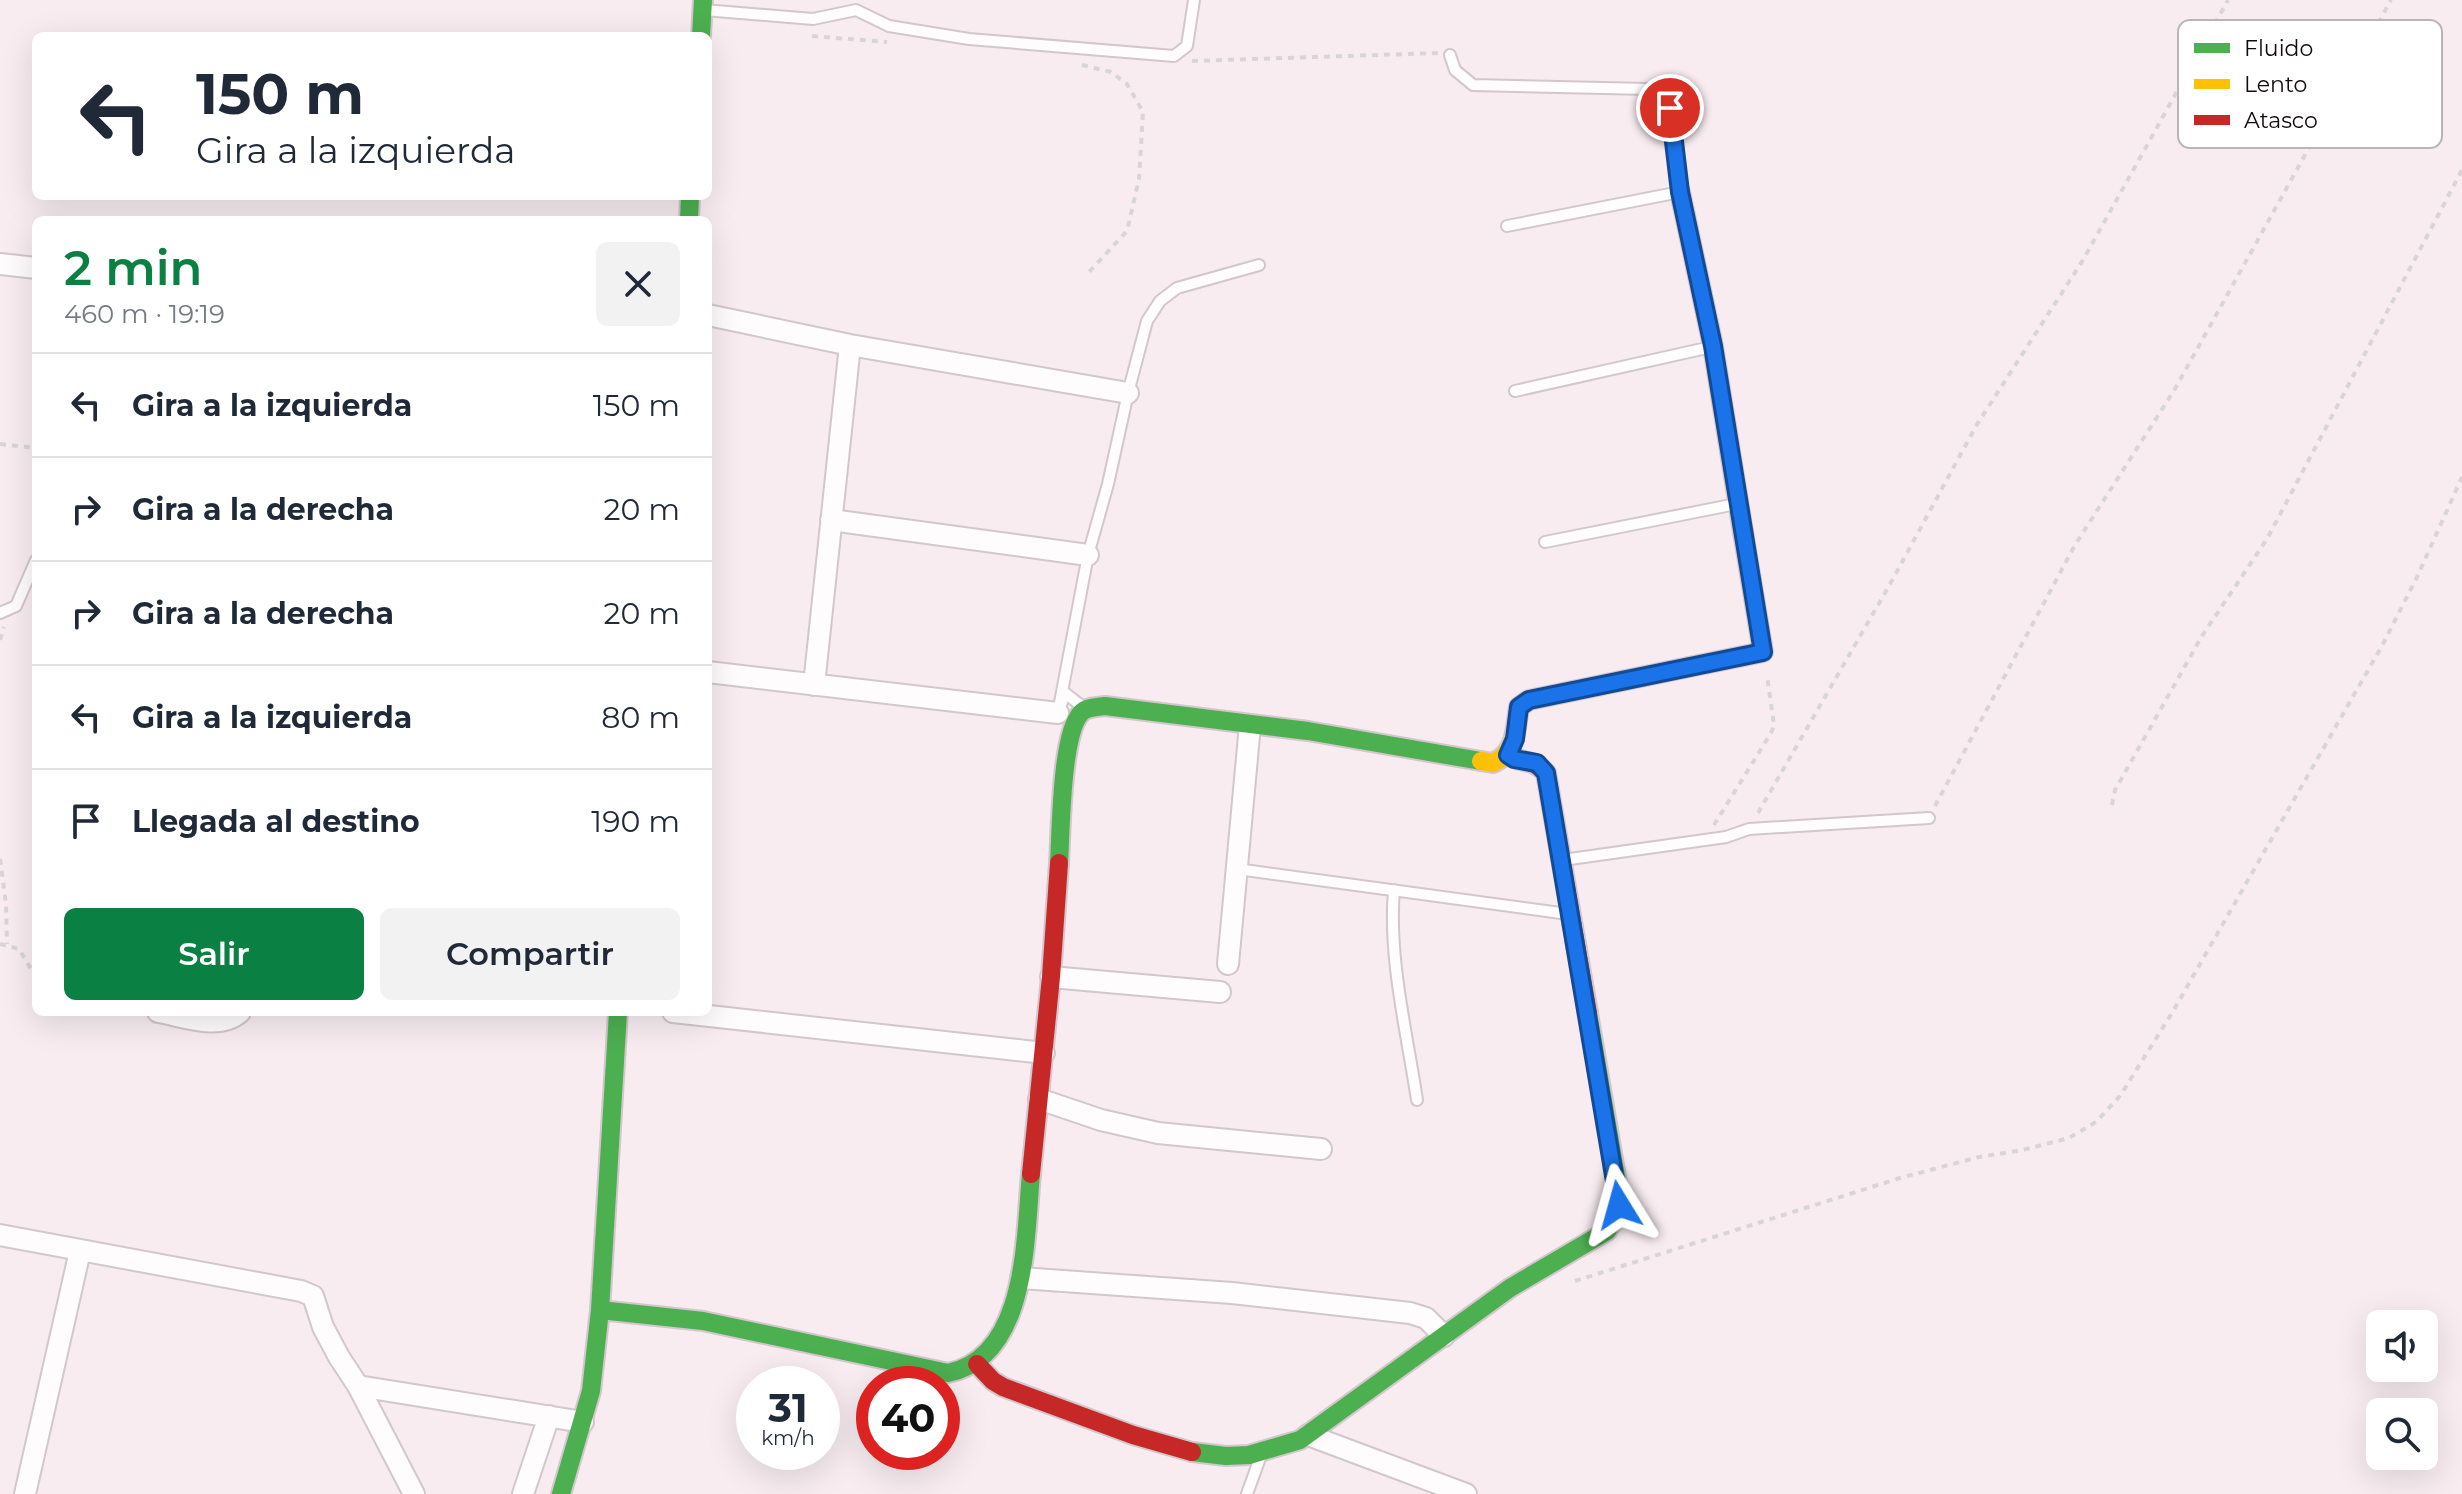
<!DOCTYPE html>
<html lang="es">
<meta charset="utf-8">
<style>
body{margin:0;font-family:Montserrat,sans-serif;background:#f2f2f3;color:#1f2937;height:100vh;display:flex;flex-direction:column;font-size:30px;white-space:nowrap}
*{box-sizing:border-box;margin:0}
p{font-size:26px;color:#747a83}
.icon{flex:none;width:44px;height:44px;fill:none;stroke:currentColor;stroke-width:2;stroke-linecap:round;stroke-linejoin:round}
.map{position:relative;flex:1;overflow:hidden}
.panel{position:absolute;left:32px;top:216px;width:680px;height:800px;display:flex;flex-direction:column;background:#fff;border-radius:12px;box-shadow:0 8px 32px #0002}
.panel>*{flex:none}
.guide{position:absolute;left:32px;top:32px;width:680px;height:168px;border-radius:12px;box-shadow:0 8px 32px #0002;background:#fff;color:#1f2937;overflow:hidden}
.buttons{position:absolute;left:2366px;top:1310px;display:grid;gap:16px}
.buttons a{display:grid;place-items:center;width:72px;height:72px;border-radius:12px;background:#fff;box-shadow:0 8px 32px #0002;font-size:40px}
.speed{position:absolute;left:736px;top:1366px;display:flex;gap:16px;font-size:40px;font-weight:700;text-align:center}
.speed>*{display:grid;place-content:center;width:104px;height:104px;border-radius:50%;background:#fff;box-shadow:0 8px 32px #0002;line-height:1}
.speed small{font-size:20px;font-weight:400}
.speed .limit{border:12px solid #d22;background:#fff;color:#111}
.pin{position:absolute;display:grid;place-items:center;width:68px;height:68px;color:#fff;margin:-34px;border:4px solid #fff;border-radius:50%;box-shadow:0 2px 8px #0007}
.me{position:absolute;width:88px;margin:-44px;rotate:352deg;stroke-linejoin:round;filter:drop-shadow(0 0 6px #0008)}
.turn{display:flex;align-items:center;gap:28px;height:168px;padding:0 32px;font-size:36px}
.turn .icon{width:104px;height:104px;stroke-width:2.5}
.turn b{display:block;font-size:56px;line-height:68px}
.round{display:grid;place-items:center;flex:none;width:84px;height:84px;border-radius:12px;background:#f2f2f3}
.summary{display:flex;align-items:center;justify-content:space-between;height:136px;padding:0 32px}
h1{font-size:48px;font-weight:600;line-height:60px;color:#0b8043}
.button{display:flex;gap:16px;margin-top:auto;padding:16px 32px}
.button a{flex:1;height:92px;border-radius:12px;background:#0b8043;color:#fff;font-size:32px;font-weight:600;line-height:92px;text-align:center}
.button a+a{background:#f2f2f3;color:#1f2937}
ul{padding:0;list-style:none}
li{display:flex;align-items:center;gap:24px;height:104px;padding:0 32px;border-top:2px solid #e0e1e3}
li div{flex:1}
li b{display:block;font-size:30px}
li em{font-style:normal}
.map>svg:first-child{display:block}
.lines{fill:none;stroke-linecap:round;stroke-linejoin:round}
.lane-casing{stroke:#d2c7cb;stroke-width:14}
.street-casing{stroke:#d2c7cb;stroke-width:24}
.fast-casing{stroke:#d2c7cb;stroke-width:22}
.slow-casing{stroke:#d2c7cb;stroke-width:22}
.jam-casing{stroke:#d2c7cb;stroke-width:22}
.path{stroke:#d9d5d6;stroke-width:4;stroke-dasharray:6 6;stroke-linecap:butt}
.lane{stroke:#fefcfd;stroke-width:10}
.street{stroke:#fefcfd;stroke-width:20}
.fast{stroke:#4caf50;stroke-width:18}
.slow{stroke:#ffc107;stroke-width:18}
.jam{stroke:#c62828;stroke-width:18}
.route-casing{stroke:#114b97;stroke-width:20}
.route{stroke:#1a73e8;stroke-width:14}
.key{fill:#fff;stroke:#b8b6b7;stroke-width:2}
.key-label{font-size:22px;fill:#140a0e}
</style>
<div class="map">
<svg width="2462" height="1494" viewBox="0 0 2462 1494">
<rect width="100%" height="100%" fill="#f8ecf0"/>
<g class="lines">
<defs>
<path id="lane" d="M704,10L813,19L856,10L889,26L969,39L1174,56L1187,46L1194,0
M1450,55L1455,70L1473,85L1648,89L1663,97L1670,108L1680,192L1507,226
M1515,391L1711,347
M1545,542L1736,504
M0,613L16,606L36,560
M1084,708L1065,693L1058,713L1088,555L1108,484L1128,393L1147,321L1160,301L1177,288L1259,265
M1563,860L1726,837L1749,829L1929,818
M1237,869L1568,914
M1394,890C1388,958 1407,1033 1417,1100
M1247,1494L1260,1458"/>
<path id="street" d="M0,264L36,268
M708,315L850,345L1128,393
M831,520L1088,555
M708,672L1058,713
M814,685L850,345
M1228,964L1250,725
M1051,977L1220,992
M158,1012C183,1016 219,1031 240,1012
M673,1012L1044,1053
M1039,1099L1101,1120L1158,1133L1321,1149
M0,1235L301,1291L313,1296L323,1327L339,1357L358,1386L414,1494
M1021,1278L1232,1293L1410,1313L1426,1318L1444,1336
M358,1386L583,1422
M1308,1435L1466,1494
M25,1494L80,1251
M523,1494L549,1416"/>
<path id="fast" d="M701,36L703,0
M1680,192L1713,346L1743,532
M689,220L690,196
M1059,863C1061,832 1061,734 1081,713C1086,707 1098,707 1105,706L1308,731L1481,761
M600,1310L703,1321L948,1373C1028,1357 1025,1237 1031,1174
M1192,1452L1226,1456L1249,1455L1300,1440L1510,1288L1607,1231L1617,1215L1619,1194L1588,1013
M561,1494L591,1391L600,1310L618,1012"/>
<path id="slow" d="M1481,761L1493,763C1517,752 1515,730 1519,707L1529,700L1689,667"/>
<path id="jam" d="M1689,667L1763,652L1743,532
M1508,755C1524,765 1531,757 1546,773L1588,1013
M1031,1174L1051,977L1059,863
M977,1364L993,1381L1003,1387L1133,1435L1192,1452"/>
</defs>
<use href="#lane" class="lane-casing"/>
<use href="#street" class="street-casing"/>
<use href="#fast" class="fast-casing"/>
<use href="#slow" class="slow-casing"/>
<use href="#jam" class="jam-casing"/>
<path class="path" d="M812,36L887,42
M1192,61L1439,53
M1082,65L1111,72L1127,84L1143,112L1139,179L1127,231L1089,272
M0,444L36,448
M0,640L4,627
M2112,805L2115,790L2202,636L2267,539L2462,170
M1935,806L2075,545L2175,389L2391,0
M1758,813L1889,586L1976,426L2083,260L2228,0
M1714,825L1771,733L1774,725L1767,675
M0,859L6,904L7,944
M0,944L19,949L36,977
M1575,1281L1900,1178L1979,1157L2023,1150L2069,1138L2096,1122L2120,1096L2172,1013L2383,644L2418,575L2462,477"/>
<use href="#lane" class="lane"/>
<use href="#street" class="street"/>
<use href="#fast" class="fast"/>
<use href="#slow" class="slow"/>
<use href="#jam" class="jam"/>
</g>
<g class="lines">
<defs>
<path id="route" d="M1619,1205L1546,773L1537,763L1514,759L1508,755L1515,739L1519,707L1529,700L1763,652L1713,346L1680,192L1670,108"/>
</defs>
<use href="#route" class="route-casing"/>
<use href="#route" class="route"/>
</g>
<rect x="2178" y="20" width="264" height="128" rx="12" class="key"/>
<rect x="2194" y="43" width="36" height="10" fill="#4caf50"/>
<rect x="2194" y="79" width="36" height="10" fill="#ffc107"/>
<rect x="2194" y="115" width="36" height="10" fill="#c62828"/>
<g class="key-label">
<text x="2244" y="56">Fluido</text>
<text x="2244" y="92">Lento</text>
<text x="2244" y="128">Atasco</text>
</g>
</svg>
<div class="buttons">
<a><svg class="icon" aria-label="sound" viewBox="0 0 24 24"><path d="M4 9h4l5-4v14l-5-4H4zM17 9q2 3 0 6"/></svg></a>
<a><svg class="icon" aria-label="search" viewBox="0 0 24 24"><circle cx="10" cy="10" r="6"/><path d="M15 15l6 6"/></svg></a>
</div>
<div class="speed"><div>31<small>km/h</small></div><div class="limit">40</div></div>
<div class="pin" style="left:1670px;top:108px;background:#d93025"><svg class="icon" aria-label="arrive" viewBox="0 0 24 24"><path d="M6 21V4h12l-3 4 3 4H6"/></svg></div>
<svg class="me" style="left:1619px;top:1205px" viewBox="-20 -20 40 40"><path d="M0-17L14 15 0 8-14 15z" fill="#1a73e8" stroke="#fff" stroke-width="4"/></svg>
<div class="guide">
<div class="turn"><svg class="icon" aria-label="left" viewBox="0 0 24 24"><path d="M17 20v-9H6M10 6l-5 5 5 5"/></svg><div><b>150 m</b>Gira a la izquierda</div></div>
</div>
<section class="panel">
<div class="summary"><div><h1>2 min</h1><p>460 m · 19:19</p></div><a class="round"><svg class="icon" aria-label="close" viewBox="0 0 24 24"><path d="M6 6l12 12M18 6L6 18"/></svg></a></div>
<ul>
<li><svg class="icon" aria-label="left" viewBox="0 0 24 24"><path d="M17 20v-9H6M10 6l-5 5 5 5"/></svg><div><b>Gira a la izquierda</b></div><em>150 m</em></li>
<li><svg class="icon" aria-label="right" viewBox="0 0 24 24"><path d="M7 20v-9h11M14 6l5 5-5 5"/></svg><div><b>Gira a la derecha</b></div><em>20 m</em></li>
<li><svg class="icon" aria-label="right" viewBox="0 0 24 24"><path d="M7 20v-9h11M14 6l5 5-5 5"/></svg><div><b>Gira a la derecha</b></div><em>20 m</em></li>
<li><svg class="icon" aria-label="left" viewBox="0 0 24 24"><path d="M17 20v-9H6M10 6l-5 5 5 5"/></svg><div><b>Gira a la izquierda</b></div><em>80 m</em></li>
<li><svg class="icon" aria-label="arrive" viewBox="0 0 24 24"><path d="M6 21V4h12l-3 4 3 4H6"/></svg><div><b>Llegada al destino</b></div><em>190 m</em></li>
</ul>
<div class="button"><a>Salir</a><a>Compartir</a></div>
</section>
</div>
